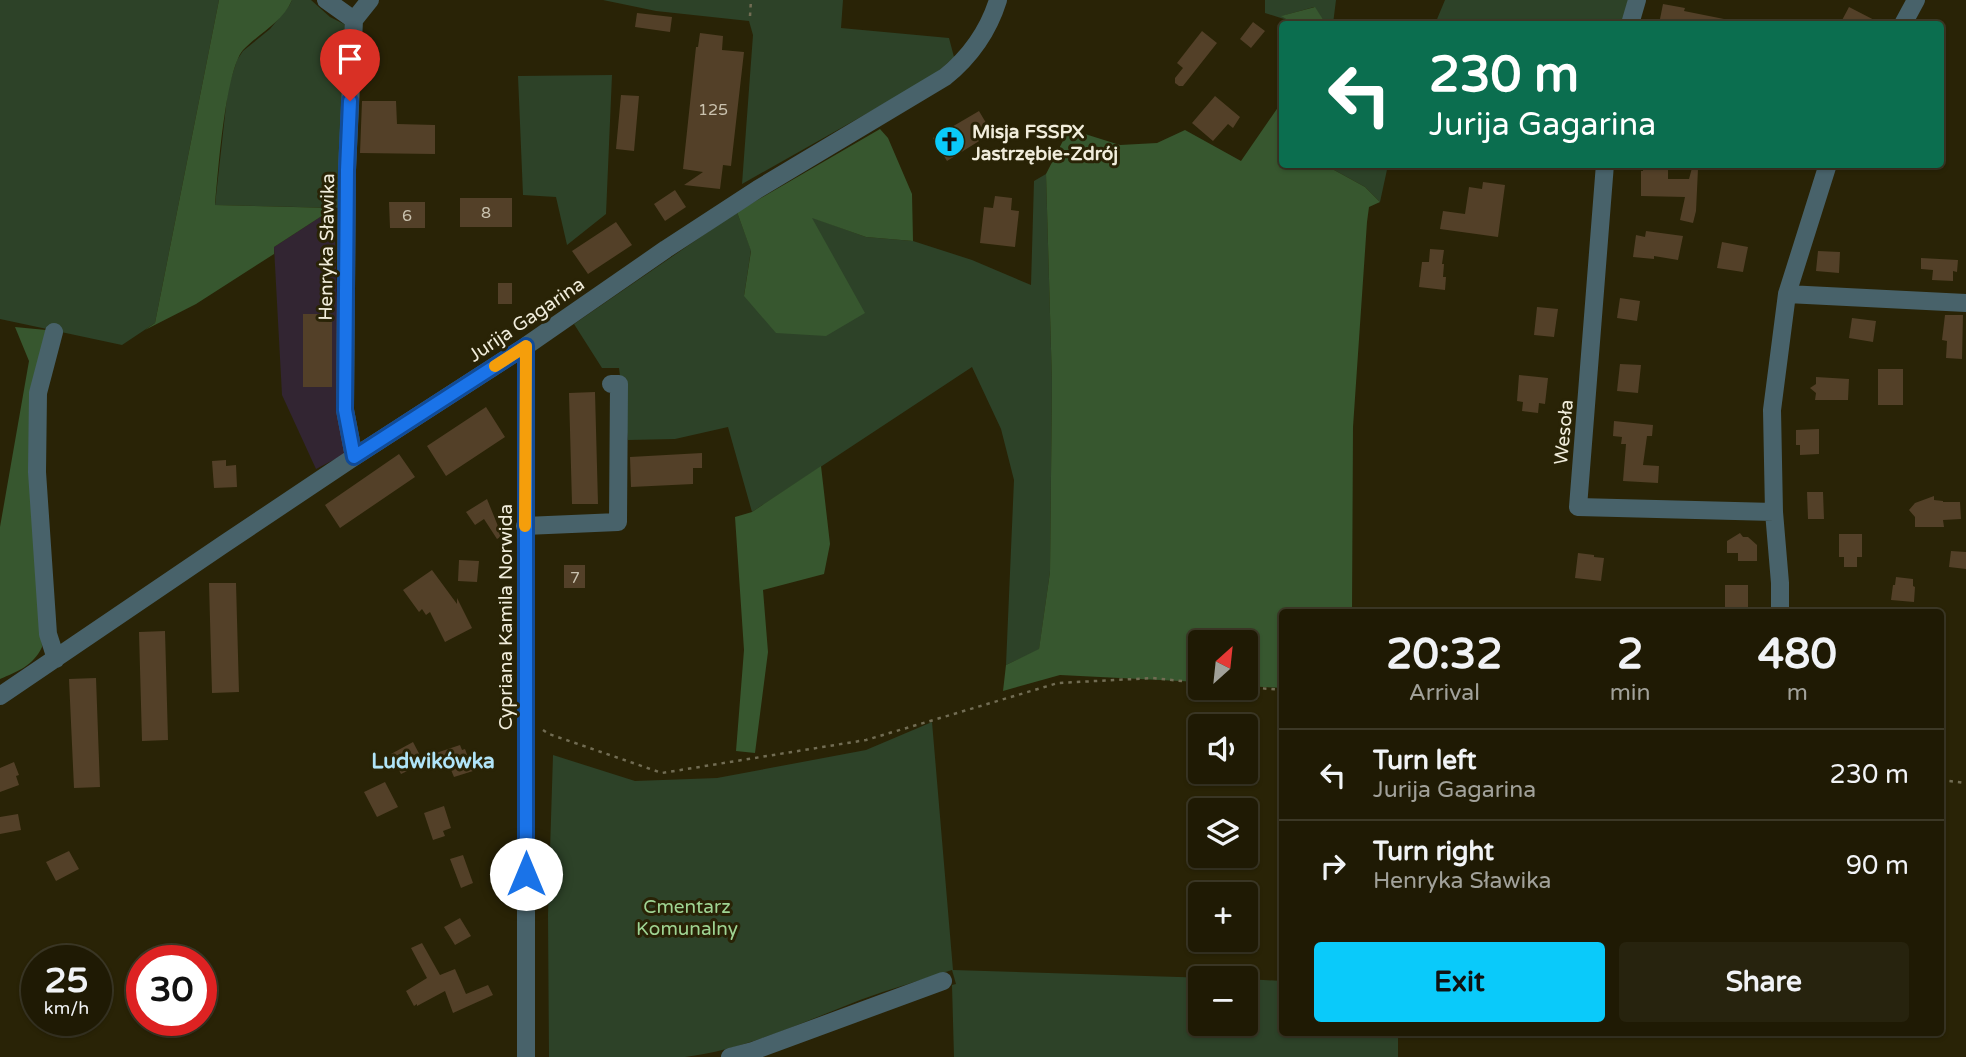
<!DOCTYPE html>
<meta charset="utf-8">
<style>
body{margin:0;font-family:"Varela Round",sans-serif;background:#27230e;color:#f1f3f6;height:100vh;display:flex;flex-direction:column;font-size:26px;white-space:nowrap}
*{box-sizing:border-box;margin:0}
p{font-size:23px;color:#a1a19a}
.icon{flex:none;width:38px;height:38px;fill:none;stroke:currentColor;stroke-width:2;stroke-linecap:round;stroke-linejoin:round}
.map{position:relative;flex:1;overflow:hidden}
.drawer{position:absolute;left:1279px;top:609px;width:665px;height:427px;display:flex;flex-direction:column;background:#1f1a04;border-radius:7px;box-shadow:0 2px 5px #0004,0 0 0 2px #3c3826}
.drawer>*{flex:none}
.hud{position:absolute;left:1279px;top:21px;width:665px;height:147px;border-radius:7px;box-shadow:0 2px 5px #0004,0 0 0 2px #3c3826;background:#0b6e4f;color:#fff;overflow:hidden}
.needle{width:46px;rotate:27deg}
.tools{position:absolute;left:1188px;top:630px;display:grid;gap:14px}
.tools a{display:grid;place-items:center;width:70px;height:70px;border-radius:7px;background:#1f1a04;box-shadow:0 2px 5px #0004,0 0 0 2px #3c3826;font-size:35px}
.speed{position:absolute;left:21px;top:945px;display:flex;gap:14px;font-size:35px;font-weight:700;text-align:center}
.speed>*{display:grid;place-content:center;width:91px;height:91px;border-radius:50%;background:#1f1a04;box-shadow:0 2px 5px #0004,0 0 0 2px #3c3826;line-height:1}
.speed small{font-size:18px;font-weight:400}
.speed .limit{border:10px solid #d22;background:#fff;color:#111}
.pin{position:absolute;display:grid;place-items:center;width:60px;height:60px;color:#fff;margin:-72px -30px;border-radius:50% 50% 50% 0;rotate:-45deg;box-shadow:0 0 7px #0007}
.pin .icon{rotate:45deg}
.me{position:absolute;width:77px;margin:-38px;rotate:0deg;stroke-linejoin:round;filter:drop-shadow(0 0 5px #0008)}
.turn{display:flex;align-items:center;gap:24px;height:147px;padding:0 35px;font-size:32px}
.turn .icon{width:91px;height:91px;stroke-width:2.5}
.turn b{display:block;font-size:49px;line-height:60px}
.eta{display:flex;justify-content:space-evenly;align-items:center;height:119px;text-align:center}
.eta b{font-size:42px;font-weight:700;line-height:49px}
.primary-button{display:flex;gap:14px;margin-top:auto;padding:14px 35px}
.primary-button a{flex:1;height:80px;border-radius:7px;background:#0acafa;color:#111;font-size:28px;font-weight:700;line-height:80px;text-align:center}
.primary-button a+a{background:#27230e;color:#f1f3f6}
ul{padding:0;list-style:none}
li{display:flex;align-items:center;gap:21px;height:91px;padding:0 35px;border-top:2px solid #3c3826}
li div{flex:1}
li b{display:block;font-size:26px}
li em{font-style:normal}
.map>svg:first-child{display:block}
.commercial{fill:#322532}
.green{fill:#2d4228}
.forest{fill:#37572f}
.building{fill:#534028}
.lines{fill:none;stroke-linecap:round;stroke-linejoin:round}
.path{stroke:#716c53;stroke-width:2.5;stroke-dasharray:3.5 5;stroke-linecap:butt}
.minor{stroke:#48626a;stroke-width:18}
.route-casing{stroke:#114b97;stroke-width:18}
.route{stroke:#1a73e8;stroke-width:12}
.slow{stroke:#f59e0b;stroke-width:12}
.labels{text-anchor:middle;stroke-width:6;stroke-linejoin:round;paint-order:stroke}
.number-label{font-size:16px;fill:#cac2af}
.poi-label{font-size:19px;font-weight:bold;fill:#f1eddc;stroke:#292306;text-anchor:start}
.street-label{font-size:19px;fill:#f1eddc;stroke:#292306}
.park-label{font-size:19px;fill:#9fd493;stroke:#292306}
.neighbourhood-label{font-size:21px;font-weight:bold;fill:#b0e4f8;stroke:#292306}
</style>
<div class="map">
<svg width="1966" height="1057" viewBox="0 0 1966 1057">
<rect width="100%" height="100%" fill="#292306"/>
<path class="commercial" d="M334,208L341,420L345,454L316,469L282,395L274,247Z"/>
<path class="green" d="M0,0H219L155,323L122,345L0,319Z
M292,0H311L330,17L348,26L341,208L215,205L228,88L237,60L243,51L270,29L289,6Z
M603,0H843L841,28L949,38L954,57L933,76L742,184L753,35L749,21L656,11Z
M1265,0H1336L1333,24H1326L1314,7L1282,16L1287,20L1265,13Z
M1445,0H1628L1622,24H1435Z
M612,75L606,214L567,245L556,197L523,195L518,76Z
M1325,165H1388L1380,202L1365,187Z
M1046,174L1052,383L1050,572L1039,650L1006,665L1014,480L1001,429L972,367L752,512L728,427L675,439L628,440L619,368H602L574,324L737,212L751,250L744,296L811,217L866,237L913,241L972,260L1031,285L1034,181Z
M932,722L953,970L1211,978H1200V1024H1246V979L1283,981V1032L1398,1033V1057H954L952,985L956,984L952,970C921,980 890,989 860,1000C803,1022 747,1049 685,1057H549L548,915L553,755L635,781L717,778L866,750Z"/>
<path class="forest" d="M219,0H292C282,23 259,33 243,50C225,71 218,174 215,205L334,208L274,247V254L196,304L145,330L155,323Z
M1315,7L1326,24H1294L1281,16Z
M1283,100V164L1325,165L1365,187L1380,202L1369,207L1367,222L1353,427L1352,612H1283V688L1246,686V642H1200V682L1060,675L1003,691L1006,665L1039,649L1050,572L1052,383L1046,174L1069,129L1120,145L1157,143L1185,130L1241,161Z
M880,129L888,138L912,194L913,241L866,237L812,218L865,313L826,336L776,333L744,296L751,251L737,212Z
M15,327L46,330L30,422L42,647C34,665 17,672 0,679V527L29,361Z
M821,466L830,544L824,574L763,590L768,652L755,753L736,751L744,650L735,517L752,512Z"/>
<path class="building" d="M1663,4L1685,8L1684,11L1724,19L1723,24H1659Z
M1849,7L1882,24H1840Z
M637,13L672,17L670,32L635,27Z
M1253,22L1265,31L1251,48L1240,39Z
M1202,31L1217,43L1183,86H1179L1175,83V78L1183,68L1177,63Z
M700,33L723,36L722,50L744,52L731,166L723,165L720,189L684,185L703,172L683,169L696,47H698Z
M621,95L639,96L634,151L616,149Z
M1215,96L1240,117L1233,128L1228,124L1213,141L1192,123Z
M362,101H396L397,124L435,125V154L360,153Z
M979,111L992,133L947,161L933,138Z
M1643,165L1668,167V179H1689L1692,168L1698,169L1696,211L1693,223L1680,220L1685,197L1641,196V171H1643Z
M1483,182L1505,185L1498,237L1440,229L1443,211L1465,214L1469,187L1482,189Z
M675,190L686,207L665,221L654,204Z
M995,196L1012,198L1011,210L1019,211L1015,247L980,243L984,207L993,208Z
M460,198H512V227H460Z
M389,202H425V228H390Z
M616,222L632,245L588,274L572,251Z
M1646,231L1683,236L1678,260L1654,256V259L1633,257L1636,235L1645,237Z
M1722,242L1748,247L1743,272L1717,268Z
M1430,249L1444,250L1442,264H1444L1443,277H1446L1445,290L1419,287L1422,262H1429Z
M1818,251L1840,252L1839,273L1816,271Z
M1921,258L1958,260L1957,272L1953,271V281L1932,280L1933,270L1921,269Z
M498,283H512V304H498Z
M1620,298L1640,301L1637,321L1617,318Z
M1537,307L1558,309L1554,337L1534,335Z
M303,314H332V387H303Z
M1945,315H1963L1962,359L1946,358L1947,341L1942,340Z
M1852,318L1876,321L1873,342L1849,338Z
M1620,364L1641,365L1638,393L1617,391Z
M1878,369H1903V405H1878Z
M1519,375L1548,378L1545,404L1539,403L1538,413L1522,411L1523,402L1517,401Z
M1816,377L1849,379L1848,400H1815L1816,393L1810,388L1816,384Z
M595,392L598,504H572L569,393Z
M486,407L505,437L446,476L427,446Z
M1614,421L1653,425L1652,436H1647L1643,465L1659,466L1658,483L1623,481L1626,444H1621L1622,437L1613,436Z
M1819,429V454L1800,455V445H1796V430Z
M702,453V468H693V484L631,487L630,457Z
M399,454L415,477L340,528L325,505Z
M226,460V466L236,465L237,487L214,488L212,461Z
M1807,492H1823L1824,519H1808Z
M1934,496V500L1943,501V502H1960L1961,519L1943,520L1944,527H1915V517L1909,510L1915,503Z
M487,499L502,536L497,539L484,519L475,525L466,512Z
M1740,533L1743,537H1748L1757,545V561H1738V553H1727V541Z
M1839,534H1862V557H1857V567H1844V557H1839Z
M1951,551L1966,552V569L1949,567Z
M1578,553L1594,555V557L1604,558L1601,581L1575,578Z
M459,560L479,561L477,582L458,581Z
M564,565H585V588H564Z
M432,570L457,604V598L472,628L445,642L430,612L426,615L422,609L419,612L403,590Z
M1896,577L1913,579V586L1915,587L1914,602L1891,600L1893,585H1895Z
M209,583H236L239,692L212,693Z
M1725,585H1748V612H1725Z
M165,631L168,740L142,741L139,632Z
M96,678L100,787L74,788L69,679Z
M413,742L424,763L401,774L391,754Z
M460,745L462,750L465,749L473,771L454,777L449,765L439,769L433,754Z
M14,762L19,775L16,776L19,785L0,792V768Z
M385,782L398,807L377,817L364,792Z
M444,806L451,828L443,831L445,836L433,840L424,813Z
M18,814L21,830L0,834V817Z
M69,851L79,869L56,881L46,862Z
M463,855L473,883L461,888L450,859Z
M460,918L471,936L455,945L444,927Z
M422,943L440,975L455,969L466,994L488,985L493,995L453,1013L445,991L417,1006V1004L414,1006L406,991L427,978L411,948Z"/>
<g class="lines">
<path class="path" d="M750,16L751,0
M1246,687L1283,690
M543,730L549,734L662,773L866,740L1058,683L1153,678L1200,683
M1941,780L1966,783"/>
<path class="minor" d="M326,0L354,20
M1630,24L1637,0
M1903,24L1916,0
M1605,164L1578,507L1774,512
M1787,294L1966,303
M54,332L38,393L37,472L48,634L56,659
M354,457L345,410L347,170L354,20L370,0
M525,526L618,522L619,384H611
M1780,612V583L1774,512L1772,410L1787,294L1828,164
M0,696L224,544L354,457L526,346L666,249L758,189L945,77C971,56 988,32 998,0
M526,1057V346
M730,1057L753,1051L943,981"/>
</g>
<g class="lines">
<defs>
<path id="route" d="M350,101L347,170L345,410L354,457L526,346V874"/>
</defs>
<use href="#route" class="route-casing"/>
<use href="#route" class="route"/>
<path class="slow" d="M495,366L526,346L525,526"/>
</g>
<defs>
<symbol id="church-disc" viewBox="-11 -11 22 22"><circle r="9.5" fill="#0acafa" stroke="#292306"/><path d="M-1.2-6h2.4v3.5h3.3v2.4h-3.3V6h-2.4V-.1h-3.3v-2.4h3.3Z" fill="#111"/></symbol>
</defs>
<g fill-rule="evenodd">
<use href="#church-disc" x="932" y="124" width="35" height="35"/>
</g>
<g class="labels">
<g class="number-label">
<text x="713" y="115">125</text>
<text x="486" y="218">8</text>
<text x="407" y="221">6</text>
<text x="575" y="583">7</text>
</g>
<g class="poi-label">
<text x="972" y="138">Misja FSSPX<tspan x="972" dy="22">Jastrzębie-Zdrój</tspan></text>
</g>
<g class="street-label">
<text transform="translate(326 247) rotate(-89)" y="7">Henryka Sławika</text>
<text transform="translate(526 319) rotate(-34)" y="7">Jurija Gagarina</text>
<text transform="translate(1563 432) rotate(-85)" y="7">Wesoła</text>
<text transform="translate(505 617) rotate(-90)" y="7">Cypriana Kamila Norwida</text>
</g>
<g class="park-label">
<text x="687" y="913">Cmentarz<tspan x="687" dy="22">Komunalny</tspan></text>
</g>
<g class="neighbourhood-label">
<text x="433" y="768">Ludwikówka</text>
</g>
</g>
</svg>
<div class="tools">
<a><svg class="needle" viewBox="-14 -14 28 28"><path d="M0-13l5 13h-10z" fill="#e53935"/><path d="M0 13l5-13h-10z" fill="#a1a19a"/></svg></a>
<a><svg class="icon" aria-label="sound" viewBox="0 0 24 24"><path d="M4 9h4l5-4v14l-5-4H4zM17 9q2 3 0 6"/></svg></a>
<a><svg class="icon" aria-label="layers" viewBox="0 0 24 24"><path d="M12 4l9 5-9 5-9-5zM3 14l9 5 9-5"/></svg></a>
<a>+</a>
<a>−</a>
</div>
<div class="speed"><div>25<small>km/h</small></div><div class="limit">30</div></div>
<div class="pin" style="left:350px;top:101px;background:#d93025"><svg class="icon" aria-label="arrive" viewBox="0 0 24 24"><path d="M6 21V4h12l-3 4 3 4H6"/></svg></div>
<svg class="me" style="left:526px;top:874px" viewBox="-20 -20 40 40"><circle r="19" fill="#fff"/><path d="M0-13L10 11 0 6-10 11z" fill="#1a73e8"/></svg>
<div class="hud">
<div class="turn"><svg class="icon" aria-label="left" viewBox="0 0 24 24"><path d="M17 20v-9H6M10 6l-5 5 5 5"/></svg><div><b>230 m</b>Jurija Gagarina</div></div>
</div>
<section class="drawer">
<div class="eta">
<div><b>20:32</b><p>Arrival</p></div>
<div><b>2</b><p>min</p></div>
<div><b>480</b><p>m</p></div>
</div>
<ul>
<li><svg class="icon" aria-label="left" viewBox="0 0 24 24"><path d="M17 20v-9H6M10 6l-5 5 5 5"/></svg><div><b>Turn left</b><p>Jurija Gagarina</p></div><em>230 m</em></li>
<li><svg class="icon" aria-label="right" viewBox="0 0 24 24"><path d="M7 20v-9h11M14 6l5 5-5 5"/></svg><div><b>Turn right</b><p>Henryka Sławika</p></div><em>90 m</em></li>
</ul>
<div class="primary-button"><a>Exit</a><a>Share</a></div>
</section>
</div>
